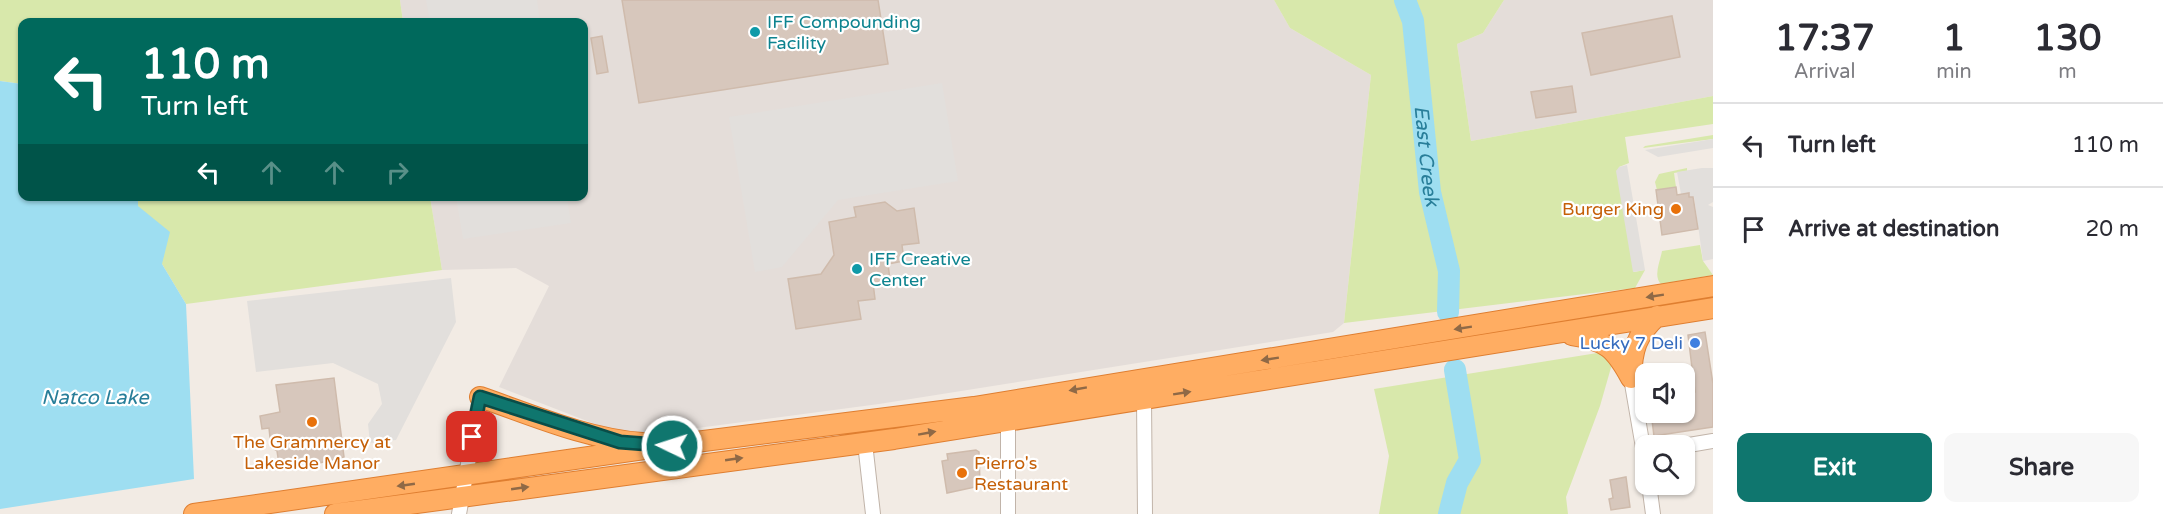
<!DOCTYPE html>
<style>
body{margin:0;font-family:"Varela Round",sans-serif;background:#f7f7f7;color:#2b2b33;height:100vh;display:flex;flex-direction:column;font-size:22px;white-space:nowrap}
*{box-sizing:border-box;margin:0}
p{font-size:20px;color:#7c7c81}
.icon{flex:none;width:33px;height:33px;fill:none;stroke:currentColor;stroke-width:2;stroke-linecap:round;stroke-linejoin:round}
.map{position:relative;flex:1;overflow:hidden}
.drawer{display:flex;flex-direction:column;background:#fff;width:450px}
.drawer>*{flex:none}
.top-card{position:absolute;left:18px;top:18px;width:570px;height:183px;border-radius:12px;box-shadow:0 2px 4px #0004;background:#00695c;color:#fff;overflow:hidden}
.buttons{position:absolute;left:1635px;top:363px;display:grid;gap:12px}
.buttons a{display:grid;place-items:center;width:60px;height:60px;border-radius:12px;background:#fff;box-shadow:0 2px 4px #0004;font-size:30px}
.pin{position:absolute;display:grid;place-items:center;width:51px;height:51px;color:#fff;margin:-26px;border-radius:12px;box-shadow:0 3px 9px #0006}
.me{position:absolute;width:66px;margin:-33px;rotate:274deg;stroke-linejoin:round;filter:drop-shadow(0 0 4px #0008)}
.turn{display:flex;align-items:center;gap:21px;height:126px;padding:0 24px;font-size:27px}
.turn .icon{width:78px;height:78px;stroke-width:2.5}
.turn b{display:block;font-size:42px;line-height:51px}
.lanes{display:flex;align-items:center;height:57px;padding:0 24px;background:#0003;justify-content:center;gap:30px;direction:ltr}
.lanes .off{opacity:.35}
.eta{display:flex;justify-content:space-evenly;align-items:center;height:102px;text-align:center}
.eta b{font-size:36px;font-weight:800;line-height:42px}
.cta{display:flex;gap:12px;margin-top:auto;padding:12px 24px}
.cta a{flex:1;height:69px;border-radius:12px;background:#0f766e;color:#fff;font-size:24px;font-weight:800;line-height:69px;text-align:center}
.cta a+a{background:#f7f7f7;color:#2b2b33}
ul{padding:0;list-style:none}
li{display:flex;align-items:center;gap:18px;height:84px;padding:0 24px;border-top:2px solid #e1e1e2}
li div{flex:1}
li b{display:block;font-size:22px}
li em{font-style:normal}
main{display:flex;flex:1;min-height:0}
.map>svg:first-child{display:block}
.industrial{fill:#e4ddd9}
.green{fill:#d8e8ab}
.parking{fill:#e2dfdc}
.water{fill:#9edef1}
.lines{fill:none;stroke-linecap:round;stroke-linejoin:round}
.river{stroke:#9edef1;stroke-width:22}
.building{fill:#d7c7bc;stroke:#cfbbac;stroke-width:1.5}
.minor-casing{stroke:#c1b4a9;stroke-width:16}
.highway-casing{stroke:#df7e30;stroke-width:22}
.minor{stroke:#fff;stroke-width:14}
.highway{stroke:#ffad62;stroke-width:20}
.oneway{fill:#8f6946}
.route-casing{stroke:#0a4d48;stroke-width:15}
.route{stroke:#0f766e;stroke-width:10}
.culture-dot{fill:#0f9aa8;stroke:#fff;stroke-width:2}
.food-dot{fill:#e8710a;stroke:#fff;stroke-width:2}
.shop-dot{fill:#3f7fe0;stroke:#fff;stroke-width:2}
.labels{text-anchor:middle;stroke-width:4.5;stroke-linejoin:round;paint-order:stroke}
.culture-label{font-size:18px;fill:#0d838f;stroke:#fff;text-anchor:start}
.food-label{font-size:18px;fill:#c56008;stroke:#fff;text-anchor:end}
.shop-label{font-size:18px;fill:#366cbe;stroke:#fff;text-anchor:end}
.water-label{font-size:20px;font-style:italic;fill:#287e99;stroke:#fff}
</style>
<main>
<div class="map">
<svg width="1713" height="514" viewBox="0 0 1713 514">
<rect width="100%" height="100%" fill="#f2ebe4"/>
<path class="industrial" d="M400,0H1274L1290,28L1371,75L1344,323L1333,332L879,404L659,433L613,431L499,387L549,286L516,268L442,270L430,197L584,196V22H403Z
M1504,0H1713V96L1471,141L1457,44L1483,33Z"/>
<path class="green" d="M0,0H400L403,22H22V84L0,81Z
M1274,0H1504L1483,33L1457,44L1471,141L1713,96V124L1625,137L1629,163L1619,167L1634,272L1645,270L1635,288L1344,323L1371,75L1290,28Z
M1713,135V139L1643,148L1645,146Z
M1687,168V171L1674,173L1676,187L1657,190L1655,182L1659,174Z
M138,196L430,197L442,270L186,304L162,264L138,206Z
M1700,245L1703,261L1713,275L1661,284C1653,276 1660,262 1662,251Z
M1616,350L1600,406L1566,497L1568,514H1379L1389,456L1374,389Z"/>
<path class="parking" d="M426,0H537L540,22H430Z
M942,83L958,181L838,200L782,267L755,272L729,117Z
M1713,139V148L1658,157L1645,150Z
M1627,165L1645,270L1633,272L1616,171L1619,167Z
M1702,168H1713V202L1708,205L1713,207V259L1703,261L1694,197H1689L1688,193L1681,194L1677,172Z
M456,197H567L571,223L463,239Z
M451,278L456,322L396,440L370,443L368,424L382,404L378,384L333,363L256,372L247,301Z"/>
<path class="water" d="M0,81L22,84V196L138,197V206L170,232L162,264L186,304L194,479L0,509Z"/>
<g class="lines">
<g class="river">
<path id="s1" d="M1405,0L1413,21L1430,192L1449,271L1448,312"/>
<path d="M1449,514L1457,483L1470,460L1455,370"/>
</g>
</g>
<path class="building" d="M622,0H878L888,64L639,103Z
M1672,16L1680,57L1591,75L1582,33Z
M602,36L608,72L597,74L591,38Z
M1572,86L1576,112L1536,118L1531,92Z
M1676,187L1677,195L1689,193V197H1693L1698,229L1662,235L1656,190Z
M885,202L897,211L914,208L919,243L902,245L904,261L888,264L890,280L873,283L875,299L858,301L861,319L796,329L788,279L821,274L834,255L829,222L856,217L854,207Z
M1705,332L1713,384V427L1654,436L1652,420L1681,415V412H1684V394L1695,392L1688,335Z
M334,378L344,457L315,464L314,461L279,464L277,451L271,447L269,428L262,429L260,416L280,412L276,385Z
M976,450L979,452L980,486L947,493L942,461L948,460L947,454Z
M1626,477L1630,507L1611,510L1609,499L1613,498L1610,480Z"/>
<g class="lines">
<defs>
<path id="minor" d="M1631,378L1646,465
M1144,399L1145,514
M865,443L873,514
M1683,446L1713,441
M1649,484L1653,514
M459,514L480,397
M1008,514V421"/>
<path id="highway" d="M1572,335C1606,340 1615,348 1631,378
M1631,378C1632,350 1636,335 1657,316
M480,397C532,415 587,439 642,443
M194,514L672,445L974,407L1713,286
M335,514L894,439L1713,308"/>
</defs>
<use href="#minor" class="minor-casing"/>
<use href="#highway" class="highway-casing"/>
<use href="#minor" class="minor"/>
<use href="#highway" class="highway"/>
</g>
<defs><path id="oneway-solid" d="M-6-.8H1V-3.2L6.5 0L1 3.2V.8H-6Z" transform="scale(1.5)"/></defs>
<g class="oneway">
<use href="#oneway-solid" transform="translate(1655 296) rotate(171)"/>
<use href="#oneway-solid" transform="translate(1463 328) rotate(171)"/>
<use href="#oneway-solid" transform="translate(1270 359) rotate(171)"/>
<use href="#oneway-solid" transform="translate(1078 389) rotate(170)"/>
<use href="#oneway-solid" transform="translate(1182 393) rotate(-9)"/>
<use href="#oneway-solid" transform="translate(927 433) rotate(-10)"/>
<use href="#oneway-solid" transform="translate(734 459) rotate(-8)"/>
<use href="#oneway-solid" transform="translate(406 485) rotate(172)"/>
<use href="#oneway-solid" transform="translate(520 488) rotate(-8)"/>
</g>
<g class="lines">
<defs>
<path id="route" d="M472,437L480,397L620,442L672,446"/>
</defs>
<use href="#route" class="route-casing"/>
<use href="#route" class="route"/>
</g>
<g class="culture-dot">
<circle cx="755" cy="32" r="6"/>
<circle cx="857" cy="269" r="6"/>
</g>
<g class="food-dot">
<circle cx="1676" cy="209" r="6"/>
<circle cx="312" cy="422" r="6"/>
<circle cx="962" cy="473" r="6"/>
</g>
<circle class="shop-dot" cx="1695" cy="343" r="6"/>
<g class="labels">
<g class="culture-label">
<text x="767" y="28">IFF Compounding<tspan x="767" dy="21">Facility</tspan></text>
<text x="869" y="265">IFF Creative<tspan x="869" dy="21">Center</tspan></text>
</g>
<g class="food-label">
<text x="1664" y="215">Burger King</text>
<text x="312" y="448" text-anchor="middle">The Grammercy at<tspan x="312" dy="21">Lakeside Manor</tspan></text>
<text x="974" y="469" text-anchor="start">Pierro's<tspan x="974" dy="21">Restaurant</tspan></text>
</g>
<g class="shop-label">
<text x="1683" y="349">Lucky 7 Deli</text>
</g>
<g class="water-label">
<text dy="7" stroke="none"><textPath href="#s1" startOffset="158">East Creek</textPath></text>
<text x="95" y="404">Natco Lake</text>
</g>
</g>
</svg>
<div class="buttons">
<a><svg class="icon" aria-label="sound" viewBox="0 0 24 24"><path d="M4 9h4l5-4v14l-5-4H4zM17 9q2 3 0 6"/></svg></a>
<a><svg class="icon" aria-label="search" viewBox="0 0 24 24"><circle cx="10" cy="10" r="6"/><path d="M15 15l6 6"/></svg></a>
</div>
<div class="pin" style="left:472px;top:437px;background:#d93025"><svg class="icon" aria-label="arrive" viewBox="0 0 24 24"><path d="M6 21V4h12l-3 4 3 4H6"/></svg></div>
<svg class="me" style="left:672px;top:446px" viewBox="-20 -20 40 40"><circle r="17" fill="#0f766e" stroke="#fff" stroke-width="3"/><path d="M0-11L8 9 0 5-8 9z" fill="#fff"/></svg>
<div class="top-card">
<div class="turn"><svg class="icon" aria-label="left" viewBox="0 0 24 24"><path d="M17 20v-9H6M10 6l-5 5 5 5"/></svg><div><b>110 m</b>Turn left</div></div>
<div class="lanes"><svg class="icon" aria-label="left" viewBox="0 0 24 24"><path d="M17 20v-9H6M10 6l-5 5 5 5"/></svg><svg class="icon off" aria-label="ahead" viewBox="0 0 24 24"><path d="M12 20V5M6 11l6-6 6 6"/></svg><svg class="icon off" aria-label="ahead" viewBox="0 0 24 24"><path d="M12 20V5M6 11l6-6 6 6"/></svg><svg class="icon off" aria-label="right" viewBox="0 0 24 24"><path d="M7 20v-9h11M14 6l5 5-5 5"/></svg></div>
</div>
</div>
<section class="drawer">
<div class="eta">
<div><b>17:37</b><p>Arrival</p></div>
<div><b>1</b><p>min</p></div>
<div><b>130</b><p>m</p></div>
</div>
<ul>
<li><svg class="icon" aria-label="left" viewBox="0 0 24 24"><path d="M17 20v-9H6M10 6l-5 5 5 5"/></svg><div><b>Turn left</b></div><em>110 m</em></li>
<li><svg class="icon" aria-label="arrive" viewBox="0 0 24 24"><path d="M6 21V4h12l-3 4 3 4H6"/></svg><div><b>Arrive at destination</b></div><em>20 m</em></li>
</ul>
<div class="cta"><a>Exit</a><a>Share</a></div>
</section>
</main>
